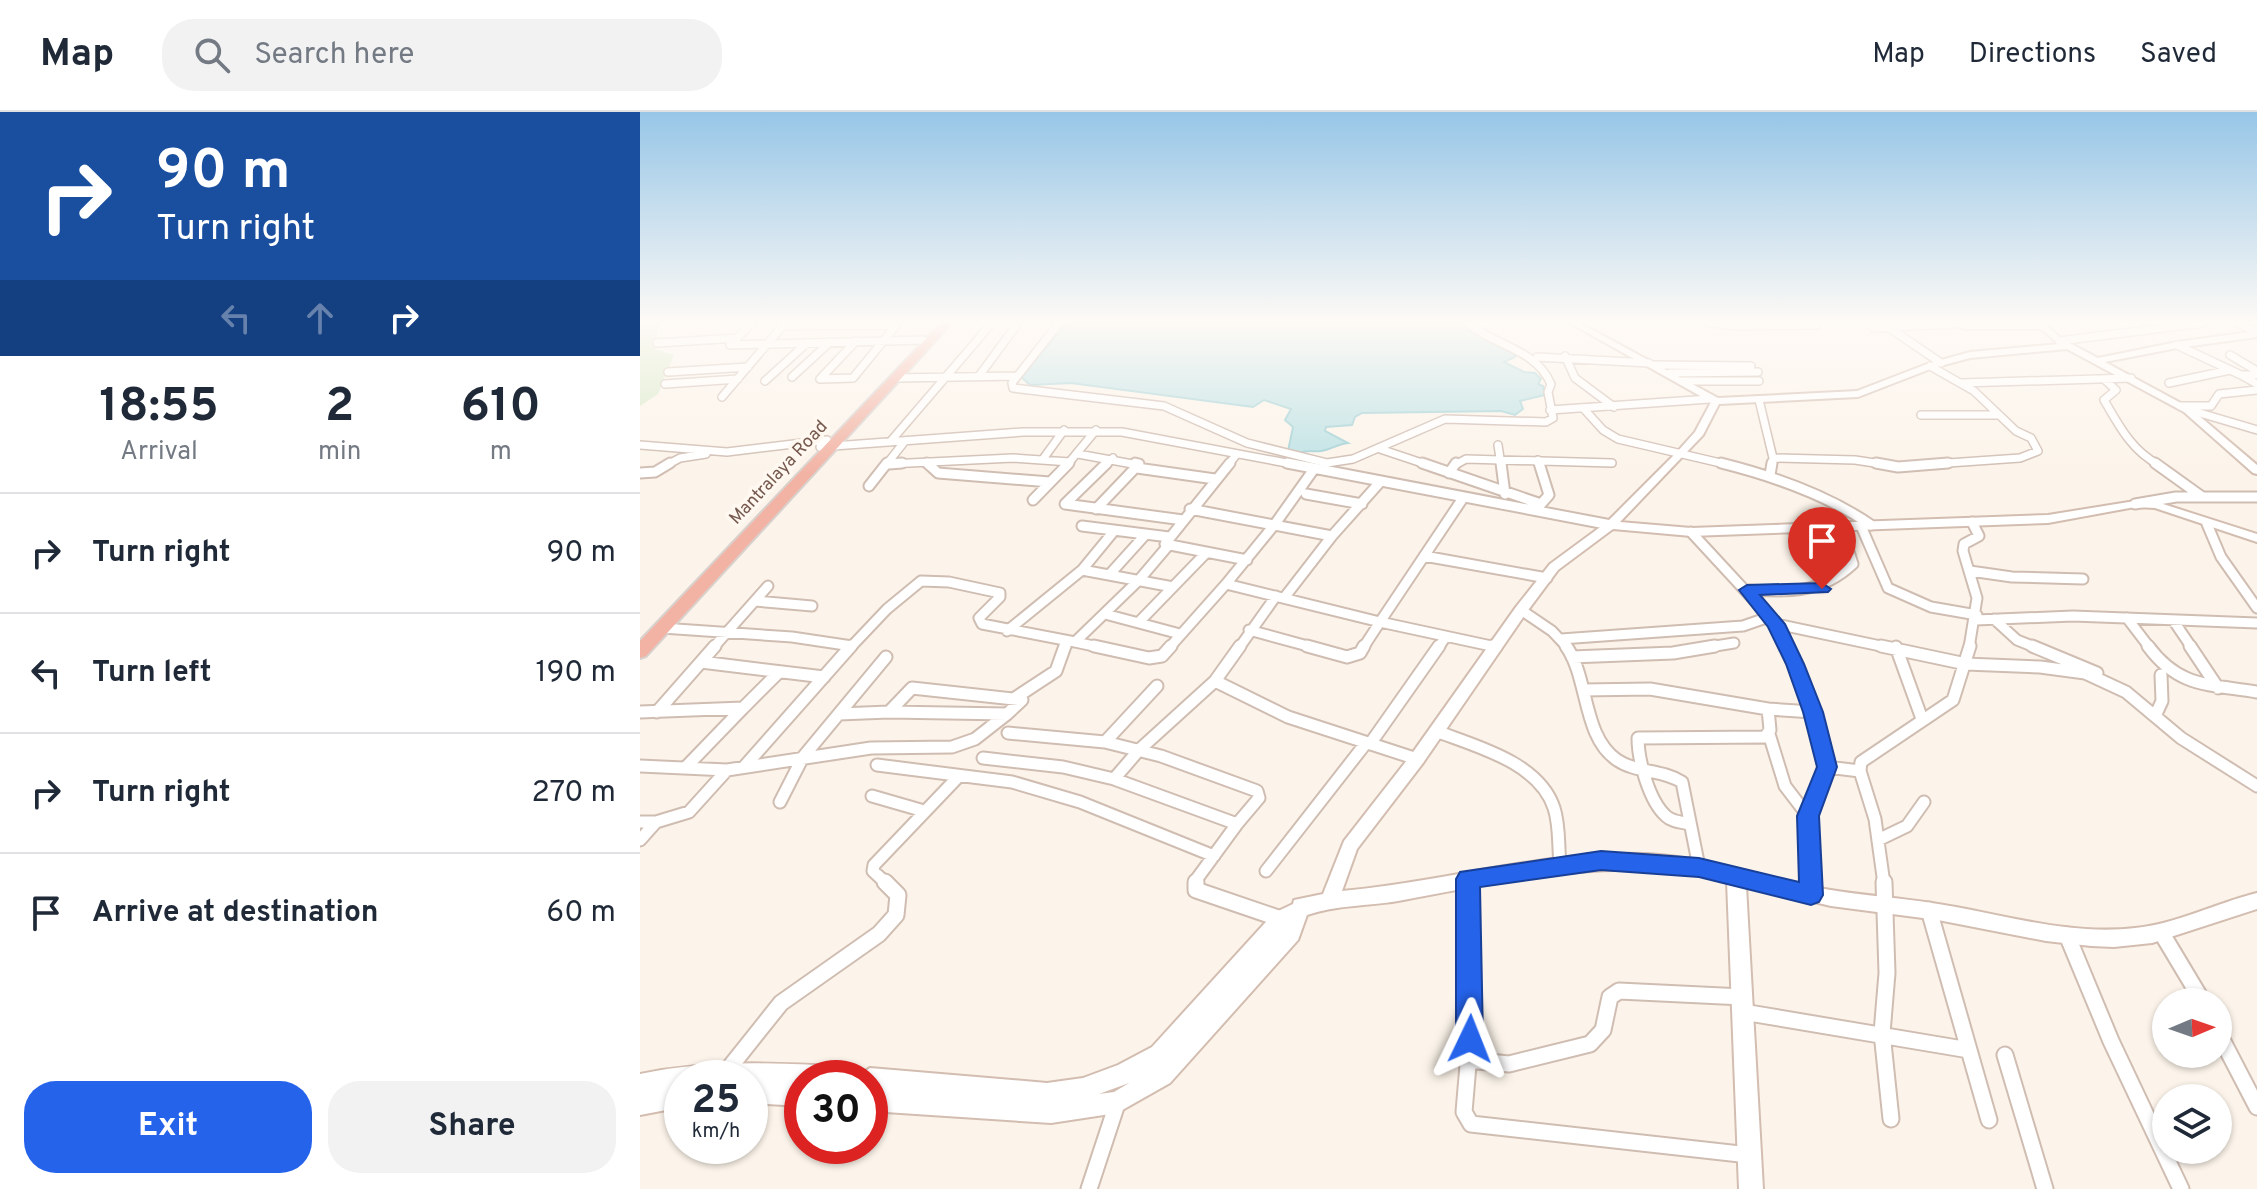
<!DOCTYPE html>
<style>
body{margin:0;font-family:Overpass,sans-serif;background:#f2f2f3;color:#1f2937;height:100vh;display:flex;flex-direction:column;font-size:30px;white-space:nowrap}
*{box-sizing:border-box;margin:0}
p{font-size:26px;color:#747a83}
.icon{flex:none;width:44px;height:44px;fill:none;stroke:currentColor;stroke-width:2;stroke-linecap:round;stroke-linejoin:round}
.map{position:relative;flex:1;overflow:hidden}
.sheet{display:flex;flex-direction:column;background:#fff;width:640px}
.sheet>*{flex:none}
.banner{background:#1a4fa0;color:#fff;overflow:hidden}
.needle{width:52px;rotate:88deg}
.tools{position:absolute;left:1512px;top:876px;display:grid;gap:16px}
.tools a{display:grid;place-items:center;width:80px;height:80px;border-radius:50%;background:#fff;box-shadow:0 2px 6px #0004;font-size:40px}
.speed{position:absolute;left:24px;top:948px;display:flex;gap:16px;font-size:40px;font-weight:700;text-align:center}
.speed>*{display:grid;place-content:center;width:104px;height:104px;border-radius:50%;background:#fff;box-shadow:0 2px 6px #0004;line-height:1}
.speed small{font-size:20px;font-weight:400}
.speed .limit{border:12px solid #d22;background:#fff;color:#111}
.pin{position:absolute;display:grid;place-items:center;width:68px;height:68px;color:#fff;margin:-82px -34px;border-radius:50% 50% 50% 0;rotate:-45deg;box-shadow:0 0 8px #0007}
.pin .icon{rotate:45deg}
.me{position:absolute;width:88px;margin:-44px;rotate:2deg;stroke-linejoin:round;filter:drop-shadow(0 0 6px #0008)}
.turn{display:flex;align-items:center;gap:28px;height:168px;padding:0 24px;font-size:36px}
.turn .icon{width:104px;height:104px;stroke-width:2.5}
.turn b{display:block;font-size:56px;line-height:68px}
.lanes{display:flex;align-items:center;height:76px;padding:0 24px;background:#0003;justify-content:center;gap:40px;direction:ltr}
.lanes .off{opacity:.35}
.eta{display:flex;justify-content:space-evenly;align-items:center;height:136px;text-align:center}
.eta b{font-size:48px;font-weight:700;line-height:56px}
.primary-button{display:flex;gap:16px;margin-top:auto;padding:16px 24px}
.primary-button a{flex:1;height:92px;border-radius:32px;background:#2563eb;color:#fff;font-size:32px;font-weight:700;line-height:92px;text-align:center}
.primary-button a+a{background:#f2f2f3;color:#1f2937}
ul{padding:0;list-style:none}
li{display:flex;align-items:center;gap:24px;height:120px;padding:0 24px;border-top:2px solid #e0e1e3}
li div{flex:1}
li b{display:block;font-size:30px}
li em{font-style:normal}
header{display:flex;align-items:center;gap:48px;box-sizing:border-box;height:112px;padding:0 40px;background:#fff;border-bottom:2px solid #e0e1e3}
header strong{font-size:38px}
nav{display:flex;gap:44px;margin-inline-start:auto;font-size:28px}
.search{width:560px;height:72px;background:#f2f2f3;display:flex;align-items:center;gap:20px;box-sizing:border-box;padding:0 28px;border-radius:32px;color:#747a83;font-size:30px}
main{display:flex;flex:1;min-height:0}
.map>svg:first-child{display:block}
.green{fill:#d8e9c8}
.water{fill:#bfe2e5;stroke:#a5d2d6;stroke-width:2}
.lines{fill:none;stroke-linecap:round;stroke-linejoin:round}
.street-far3-casing{stroke:#d0bdb2;stroke-width:10}
.street-far2-casing{stroke:#d0bdb2;stroke-width:13}
.street-far1-casing{stroke:#d0bdb2;stroke-width:15}
.street-casing{stroke:#d0bdb2;stroke-width:19}
.secondary-casing{stroke:#d3bdb0;stroke-width:4}
.highway-casing{stroke:#d9d1cd;stroke-width:4}
.street-far3{stroke:#fff;stroke-width:7}
.street-far2{stroke:#fff;stroke-width:9}
.street-far1{stroke:#fff;stroke-width:11}
.street{stroke:#fff;stroke-width:15}
.secondary{fill:#fff;fill-rule:evenodd}
.highway{fill:#f2b3a4;fill-rule:evenodd}
.route{fill:#2563eb;stroke:#184099;stroke-width:2}
.labels{text-anchor:middle;stroke-width:7;stroke-linejoin:round;paint-order:stroke}
.far-street-label{font-size:18px;fill:#76594e;stroke:#fef8f0}
</style>
<header>
<strong>Map</strong>
<div class="search"><svg class="icon" aria-label="search" viewBox="0 0 24 24"><circle cx="10" cy="10" r="6"/><path d="M15 15l6 6"/></svg>Search here</div>
<nav><a>Map</a><a>Directions</a><a>Saved</a></nav>
</header>
<main>
<section class="sheet">
<div class="banner">
<div class="turn"><svg class="icon" aria-label="right" viewBox="0 0 24 24"><path d="M7 20v-9h11M14 6l5 5-5 5"/></svg><div><b>90 m</b>Turn right</div></div>
<div class="lanes"><svg class="icon off" aria-label="left" viewBox="0 0 24 24"><path d="M17 20v-9H6M10 6l-5 5 5 5"/></svg><svg class="icon off" aria-label="ahead" viewBox="0 0 24 24"><path d="M12 20V5M6 11l6-6 6 6"/></svg><svg class="icon" aria-label="right" viewBox="0 0 24 24"><path d="M7 20v-9h11M14 6l5 5-5 5"/></svg></div>
</div>
<div class="eta">
<div><b>18:55</b><p>Arrival</p></div>
<div><b>2</b><p>min</p></div>
<div><b>610</b><p>m</p></div>
</div>
<ul>
<li><svg class="icon" aria-label="right" viewBox="0 0 24 24"><path d="M7 20v-9h11M14 6l5 5-5 5"/></svg><div><b>Turn right</b></div><em>90 m</em></li>
<li><svg class="icon" aria-label="left" viewBox="0 0 24 24"><path d="M17 20v-9H6M10 6l-5 5 5 5"/></svg><div><b>Turn left</b></div><em>190 m</em></li>
<li><svg class="icon" aria-label="right" viewBox="0 0 24 24"><path d="M7 20v-9h11M14 6l5 5-5 5"/></svg><div><b>Turn right</b></div><em>270 m</em></li>
<li><svg class="icon" aria-label="arrive" viewBox="0 0 24 24"><path d="M6 21V4h12l-3 4 3 4H6"/></svg><div><b>Arrive at destination</b></div><em>60 m</em></li>
</ul>
<div class="primary-button"><a>Exit</a><a>Share</a></div>
</section>
<div class="map">
<svg width="1617" height="1077" viewBox="0 0 1617 1077">
<rect width="100%" height="100%" fill="#fcf4ea"/>
<path class="green" d="M0,211L19,213L15,237L34,243L18,282L0,294Z"/>
<path class="water" d="M427,211H825L830,218L874,241L875,245L864,250L884,260L895,261L901,267L898,272L903,274L905,283L880,289L883,297L875,303L861,299L722,301L715,305L712,313L686,315L685,319L708,331C698,332 690,338 681,339C671,340 666,337 655,343L648,339L653,315L645,308L651,297L624,288L613,295L431,271L390,273L381,265Z"/>
<g class="lines">
<defs>
<path id="street-far3" d="M112,211L90,233L283,228
M419,211L372,271L373,276L524,294L607,331L687,351L713,347L805,307L906,310L913,306L908,280L911,272C895,236 856,235 828,211
M1070,211L1099,214L1177,213
M1598,211L1617,220
M143,214L257,213
M1248,215L1301,251
M1233,216L1313,212
M216,229L180,267L213,266L258,211
M1419,229L1563,211
M17,231L97,226
M1537,233L1601,263
M1590,243L1617,259
M925,244L935,266L974,295
M897,245L1009,251
M1013,253L1111,254
M28,260L108,255
M1030,261L1118,260
M1617,263H1601L1617,272
M339,264L378,211
M152,265L190,230
M256,266L377,264
M1465,268L1476,278L1464,288C1479,314 1492,339 1519,353
M125,269L167,231
M1042,269H1119
M1321,271L1491,266
M1529,271L1590,258
M25,272L98,267
M82,285L145,211
M1119,288L1133,346L1132,353
M1540,294H1571L1579,282L1617,278
M944,297L963,318L978,327L1089,353
M910,298L1070,287
M1553,299L1617,318
M1281,303H1357
M250,330L352,211
M0,333L87,340L187,328
M858,333L861,353
M180,335L383,320H482L657,353
M740,337L788,353
M438,342L498,353
M1133,346L1215,348L1248,353
M403,347L424,318
M898,348L900,353
M287,351L290,353
M249,352L373,346L430,350
M27,353L40,346L66,342
M246,353L265,329
M427,353L456,318
M465,353L473,346
M588,353L597,342
M815,353L826,347L972,351
M1280,353L1380,346L1398,339L1391,326L1376,319L1334,279L1290,254"/>
<path id="street-far2" d="M287,351L298,361L410,370
M467,351L425,392L543,408
M590,351L525,432L607,448
M647,351L971,413
M782,351L901,392L894,398
M861,351L865,382
M899,351L909,383L901,392
M1081,351C1133,364 1186,382 1231,413
M1236,351L1258,355L1308,351
M1515,351L1561,384
M249,352L262,351
M497,356L575,367
M674,357L635,412L586,472L740,510L723,536
M0,361L15,360L30,351
M809,361L816,351
M1130,363L1132,351
M229,374L247,351
M666,382L722,392
M823,386L740,510L856,535
M393,388L429,351
M1495,392L1536,385H1617
M456,397L499,352L495,351
M550,397L692,424L644,486
M1567,412L1581,445L1617,496
M442,414L529,425
M1221,414L1248,476L1291,495L1337,503
M1051,420L1136,512L1147,536
M506,422L469,463L533,475
M692,424L741,369
M784,444L907,466
M442,458L469,463
M1330,459L1372,465L1443,467
M1107,478C1149,480 1181,482 1213,452L1201,415
M115,489L172,494
M881,498L912,519L928,536
M465,502L540,522
M1487,506L1510,536
M1354,507L1377,528L1397,536
M1336,508L1433,504L1617,511
M1533,508L1552,536
M499,510L566,441
M1136,512L1250,536
M22,516L152,525L212,534
M609,518L675,536
M367,519L442,458L474,419
M921,527L1103,514L1129,505
M435,530L463,536
M73,536L128,474
M210,536L247,497L281,469L309,470L360,481V485L339,506L342,512L435,530L499,468L527,435
M424,536L427,529
M529,536L586,472
M599,536L636,484
M798,536L805,526
M1063,536L1094,531
M1329,536L1337,486L1323,439L1324,432L1339,424L1332,410"/>
<path id="street-far1" d="M454,534L509,546L522,544L531,534
M600,534L575,569L648,605L777,647
M667,534L707,545L720,541L724,534
M852,534L856,535
M926,534C949,566 942,624 977,648C996,661 1022,657 1042,670L1059,755
M1146,534L1173,600L1187,655L1168,704L1171,772
M1241,534L1326,552L1400,555L1445,561L1486,580L1541,626L1617,674
M1392,534L1457,561
M1508,534C1539,576 1569,572 1617,580
M1550,534L1578,576
M1256,535L1282,607
M932,545L1033,541L1075,534
M61,550L184,565
M272,576L382,588L367,602L249,600Z
M943,578L1010,577L1128,597
M375,586L416,559L425,534
M103,596L139,560
M0,600L103,596L46,655
M17,600L75,534
M199,602L249,600
M1516,602L1522,589L1521,563
M796,619C835,634 899,650 914,696C920,714 918,734 920,752
M368,621L465,630L521,644L617,679L619,686L597,712
M1129,622L1145,674L1168,704
M465,630L517,574
M730,632L799,534
M343,646L423,655L474,667L597,712L556,768V772
M237,653L372,670L440,690L574,744
M0,654L87,658L231,636L312,635L335,627L367,602
M104,655L211,534
M1187,655L1220,659
M474,667L499,638L575,569
M232,684L284,699
M140,690L163,645L246,545
M0,710H16L0,728
M16,710L49,700L87,658
M1050,712C1042,710 1032,710 1026,704C1009,689 998,648 998,626L1125,625L1130,618L1128,597L1173,600
M1238,728L1267,714L1284,690
M626,759L726,631
M828,767V772
M247,772L233,759L234,753L319,664
M1244,772L1235,707L1220,659L1221,650L1313,588L1330,534"/>
<path id="street" d="M556,770V778L641,807
M828,770L832,906L824,1000L831,1012L1109,1043
M1171,770V783
M1244,770L1247,861L1242,921L1251,1007
M1289,798L1349,1008
M1521,820L1563,890
M1427,823L1471,929L1541,1077
M1103,900L1329,938
M1578,920L1617,995
M1365,943L1405,1077
M827,948L869,952L950,932L963,918L970,885L979,879L1103,885
M86,960L141,891L239,822L256,803L258,783L245,770
M449,1077L477,992"/>
<path id="secondary" d="M930,211H940L1078,286L1217,279L1287,252L1330,240L1419,232L1401,217H1325L1305,211H1410L1408,215L1422,227L1458,246L1537,230L1617,219V225L1537,236L1465,250L1550,296L1617,353V362L1613,361L1544,300L1427,237L1330,246L1293,256L1218,285L1079,292L1063,323L980,410L1051,416L1408,403L1495,389L1520,391L1617,422V430L1515,396L1495,395L1408,411L1051,424L973,417L918,458L886,501L783,651L717,737L702,779C805,770 904,738 1007,742C1065,745 1117,764 1173,775C1220,784 1269,786 1316,795C1375,806 1435,823 1495,816C1537,812 1576,791 1617,781V797L1512,831L1474,835L1451,834L1406,829L1298,808L1191,794L1106,774L1123,1077H1099L1087,769C977,742 867,769 758,789C728,794 696,793 667,803L658,828L530,971L477,1001L411,1011L230,999V966H162V994L110,991V966H42V995L0,1003V962C71,947 140,951 212,955L220,958L221,962L230,956L407,971L443,966L478,953L512,935L634,801L653,792L654,788L683,782L704,729L771,643L876,495L910,452L967,410L1037,340L1055,320L1071,290ZM489,971L474,980L459,982Z"/>
<path id="highway" d="M301,211H312L6,544L0,546V529Z"/>
</defs>
<use href="#street-far3" class="street-far3-casing"/>
<use href="#street-far2" class="street-far2-casing"/>
<use href="#street-far1" class="street-far1-casing"/>
<use href="#street" class="street-casing"/>
<use href="#secondary" class="secondary-casing"/>
<use href="#highway" class="highway-casing"/>
<use href="#street-far3" class="street-far3"/>
<use href="#street-far2" class="street-far2"/>
<use href="#street-far1" class="street-far1"/>
<use href="#street" class="street"/>
<use href="#secondary" class="secondary"/>
<use href="#highway" class="highway"/>
</g>
<linearGradient id="sky" x2="0" y2="1"><stop stop-color="#97c6e7"/><stop offset="0.58" stop-color="#fefaf6"/><stop offset="1" stop-color="#fefaf6" stop-opacity="0"/></linearGradient>
<rect width="1617" height="362" fill="url(#sky)"/>
<path class="route" d="M1182,471L1191,477L1188,480L1120,483L1145,512L1164,552L1183,600L1197,655L1179,704L1183,783L1179,790L1171,793L1059,765L961,758L840,775L843,927L839,936L830,940L820,936L816,927V767L820,760L961,739L1059,746L1159,770L1157,704L1177,655L1163,600L1146,552L1128,515L1099,478L1107,473Z"/>
<g class="labels">
<g class="far-street-label">
<text transform="translate(138 360) rotate(-47)" y="6">Mantralaya Road</text>
</g>
</g>
</svg>
<div class="tools">
<a><svg class="needle" viewBox="-14 -14 28 28"><path d="M0-13l5 13h-10z" fill="#e53935"/><path d="M0 13l5-13h-10z" fill="#747a83"/></svg></a>
<a><svg class="icon" aria-label="layers" viewBox="0 0 24 24"><path d="M12 4l9 5-9 5-9-5zM3 14l9 5 9-5"/></svg></a>
</div>
<div class="speed"><div>25<small>km/h</small></div><div class="limit">30</div></div>
<div class="pin" style="left:1182px;top:477px;background:#d93025"><svg class="icon" aria-label="arrive" viewBox="0 0 24 24"><path d="M6 21V4h12l-3 4 3 4H6"/></svg></div>
<svg class="me" style="left:830px;top:927px" viewBox="-20 -20 40 40"><path d="M0-17L14 15 0 8-14 15z" fill="#2563eb" stroke="#fff" stroke-width="4"/></svg>
</div>
</main>
